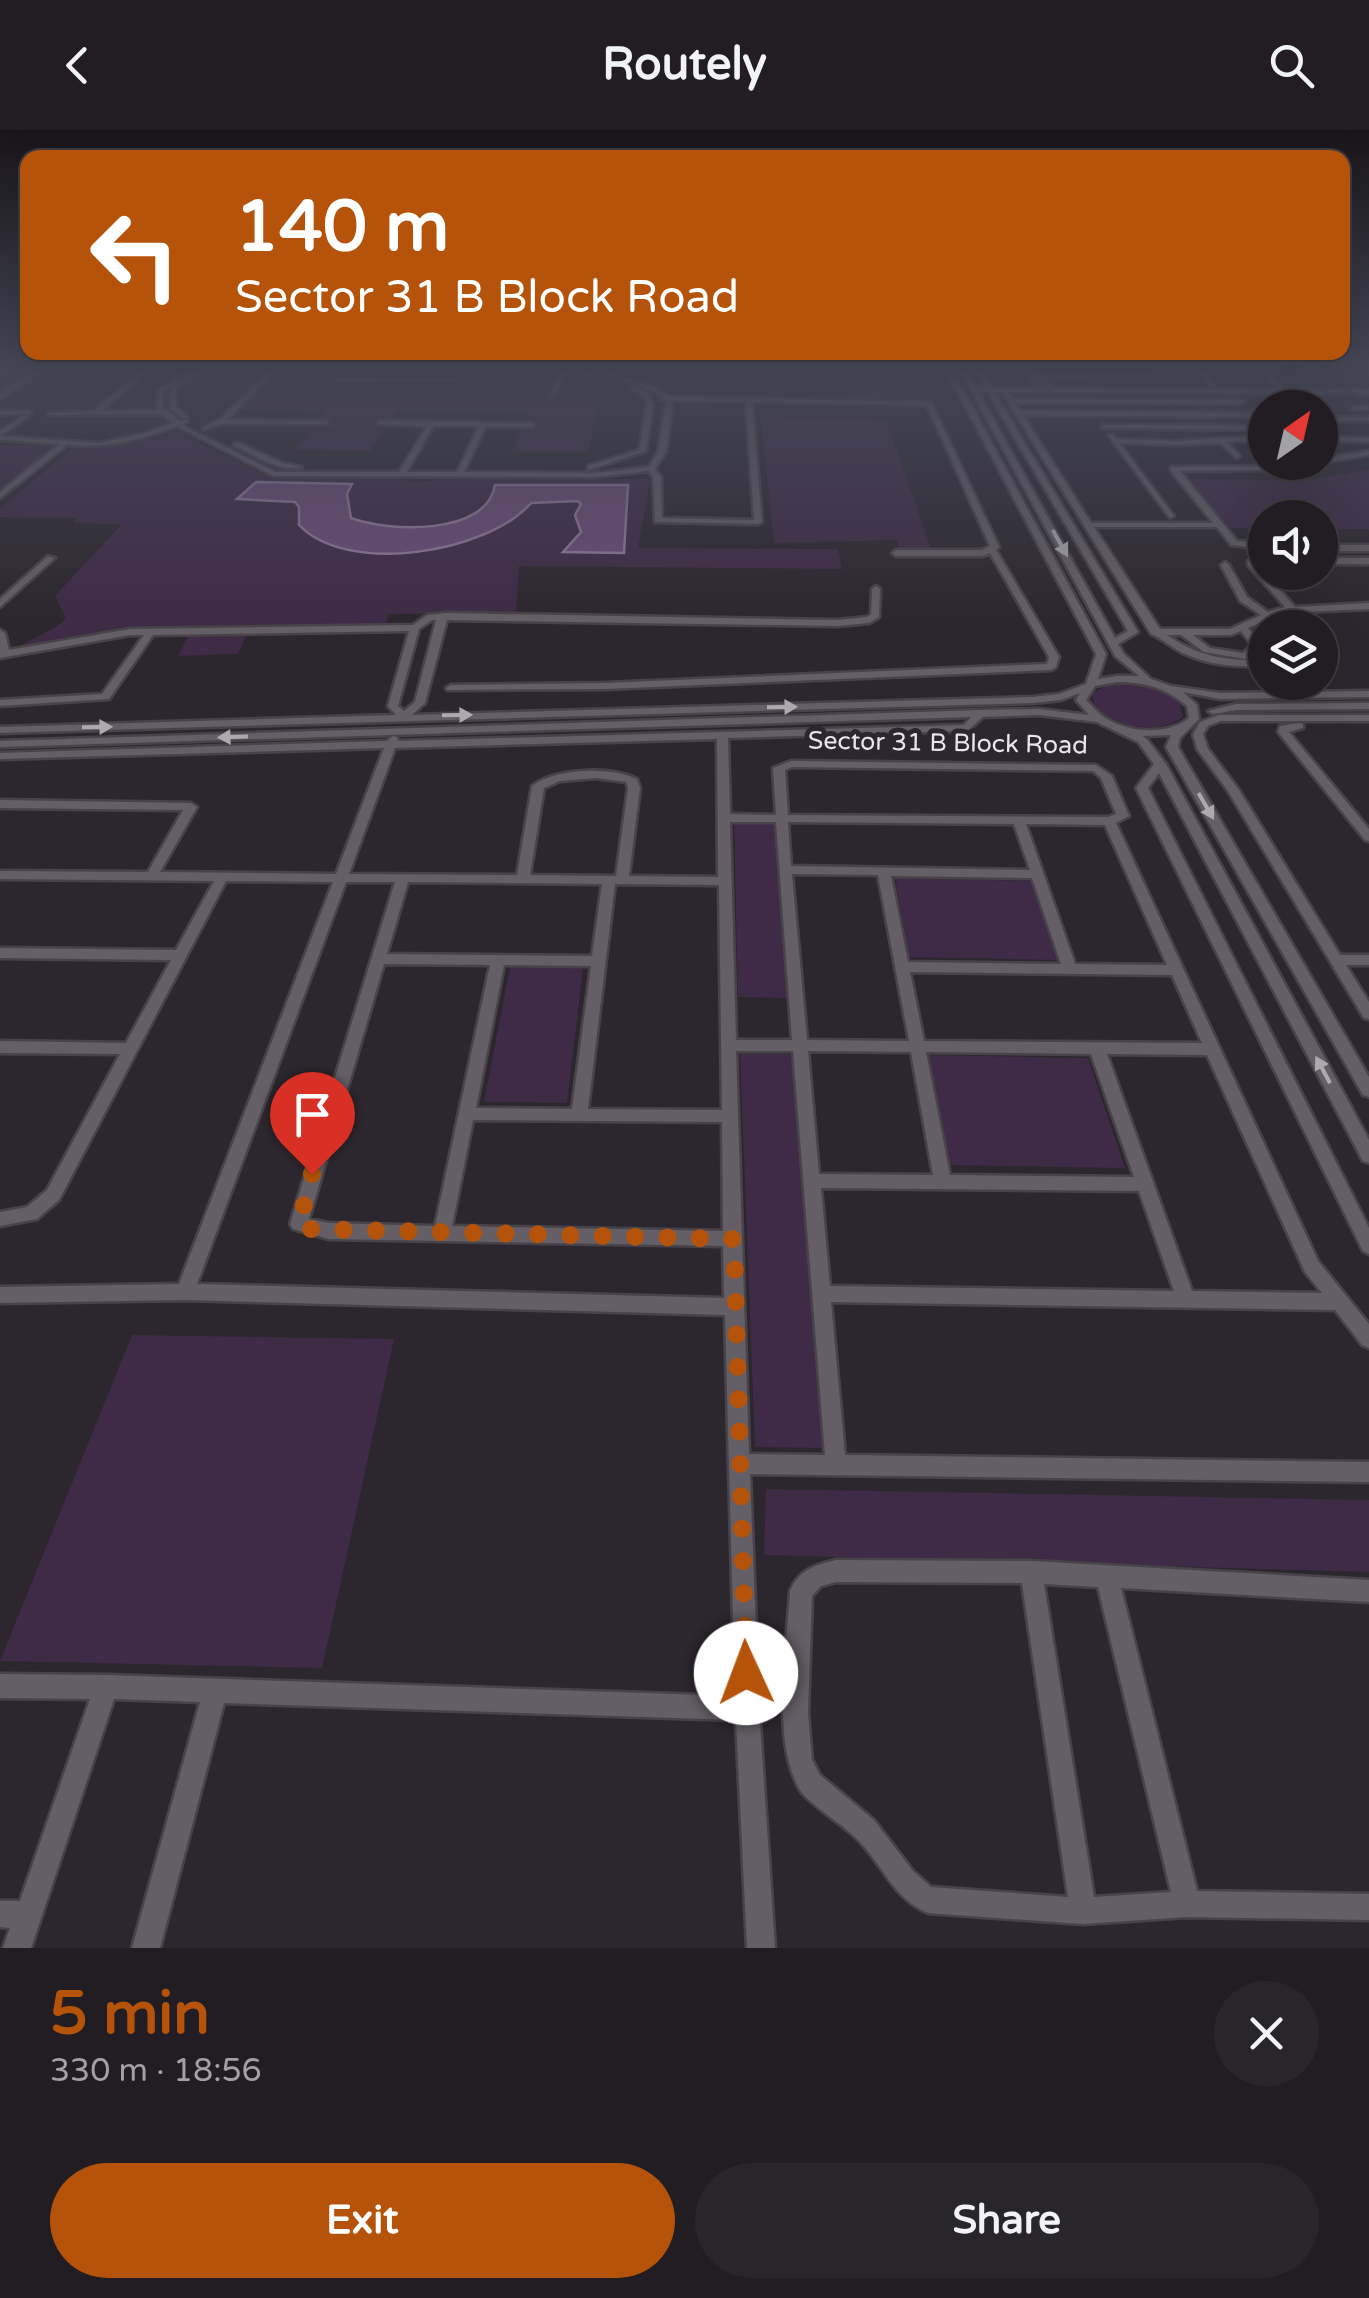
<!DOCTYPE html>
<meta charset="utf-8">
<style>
body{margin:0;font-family:"Varela Round",sans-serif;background:#29262a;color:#f1f3f6;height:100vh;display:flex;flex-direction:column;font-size:38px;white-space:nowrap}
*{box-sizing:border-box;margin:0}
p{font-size:32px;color:#a2a2a5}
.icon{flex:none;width:55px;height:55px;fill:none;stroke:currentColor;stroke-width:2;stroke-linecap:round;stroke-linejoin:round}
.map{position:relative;height:1818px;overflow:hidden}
.details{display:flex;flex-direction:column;background:#211d22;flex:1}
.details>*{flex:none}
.guide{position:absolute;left:20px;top:20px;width:1330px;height:210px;border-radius:20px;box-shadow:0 10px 40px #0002,0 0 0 2px #3e3b40;background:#b45309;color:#fff;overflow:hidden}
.needle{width:65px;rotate:34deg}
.controls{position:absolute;left:1248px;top:260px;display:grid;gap:20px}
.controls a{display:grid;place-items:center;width:90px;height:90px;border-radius:50%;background:#211d22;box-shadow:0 10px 40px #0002,0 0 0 2px #3e3b40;font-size:50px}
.pin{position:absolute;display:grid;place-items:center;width:85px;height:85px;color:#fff;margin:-102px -42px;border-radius:50% 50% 50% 0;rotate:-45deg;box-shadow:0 0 10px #0007}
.pin .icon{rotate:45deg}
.me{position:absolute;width:110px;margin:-55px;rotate:358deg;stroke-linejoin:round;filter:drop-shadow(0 0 8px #0008)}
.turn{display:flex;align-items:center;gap:35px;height:210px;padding:0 50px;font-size:45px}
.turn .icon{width:130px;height:130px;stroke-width:2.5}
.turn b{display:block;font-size:70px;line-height:85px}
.round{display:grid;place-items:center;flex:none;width:105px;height:105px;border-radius:52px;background:#29262a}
.headline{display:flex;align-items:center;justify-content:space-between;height:170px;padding:0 50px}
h1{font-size:60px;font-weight:700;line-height:75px;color:#b45309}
.button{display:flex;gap:20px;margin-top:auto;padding:20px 50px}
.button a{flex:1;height:115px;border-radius:60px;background:#b45309;color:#fff;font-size:40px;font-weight:700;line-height:115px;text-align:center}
.button a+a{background:#29262a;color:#f1f3f6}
header{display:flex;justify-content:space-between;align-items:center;height:130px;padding:0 50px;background:#211d22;font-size:45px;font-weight:700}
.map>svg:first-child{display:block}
.green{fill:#3f2b45}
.water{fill:#6e4e78;stroke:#937c9a;stroke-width:2.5}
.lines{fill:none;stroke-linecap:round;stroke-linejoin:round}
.minor-casing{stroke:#484349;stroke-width:5}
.minor{fill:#645f66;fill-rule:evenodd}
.oneway{fill:#ada9af}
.route{stroke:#b45309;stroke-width:18;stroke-dasharray:0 32.4}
.labels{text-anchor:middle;stroke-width:10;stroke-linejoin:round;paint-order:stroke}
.far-street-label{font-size:25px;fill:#e9e6eb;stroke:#2c272e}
</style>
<header><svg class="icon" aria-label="back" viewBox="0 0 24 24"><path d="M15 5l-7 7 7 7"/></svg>Routely<svg class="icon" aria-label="search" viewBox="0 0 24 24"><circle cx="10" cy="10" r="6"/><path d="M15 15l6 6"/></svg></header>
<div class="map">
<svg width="1369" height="1818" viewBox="0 0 1369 1818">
<rect width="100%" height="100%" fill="#2c272e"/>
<path class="green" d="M283,236L342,237L322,262L450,263L466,237L525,238L515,263H602L587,322L513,321L528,282L397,281L370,321L295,320L326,281L239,280Z
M840,236H924L940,268H850Z
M761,288L886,289L931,419H899L897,410L774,413Z
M177,302L266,345L282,348H394L417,352L463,348L650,349L638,418L838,419L842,439L519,436L516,483L389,484L385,497L117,501L12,520L58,496L66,488L55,466L122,394L73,393L76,388L0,387V379L71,319L112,316Z
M0,315H59L0,365Z
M1369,340V399H1320V388H1265V398H1230L1186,349L1283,350L1276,342L1287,341L1307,350Z
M246,506L238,524L178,526L188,507Z
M1128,552L1166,562L1179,571L1183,587C1157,606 1117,598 1095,577L1092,564L1110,554Z
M734,690L775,691L787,868L738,867Z
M895,748L1031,751L1057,830L909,827Z
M510,837L583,838L567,973L484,972Z
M740,924H793L826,1318L755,1317Z
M929,925L1088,928L1125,1038L950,1035Z
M132,1205L394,1209L322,1538L0,1531Z
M766,1359L1369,1370V1442L764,1425Z"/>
<path class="water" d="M256,352L352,354L347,364L351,388C388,402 487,406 495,355H628L624,423L563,422L581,402L575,385L581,374L578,371L531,373C488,423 347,446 299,395V377L295,372L237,369Z"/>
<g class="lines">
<defs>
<path id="minor" d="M43,236H51L0,269V264Z
M148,236H155L102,281L157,280L158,260L194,236H202L190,245L206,236H214L184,252L175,263L177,278L187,286V288H183L171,279L169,263L177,252L163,262L162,278L168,281L179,291L187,290V292L183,294L187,298L275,342H399L427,296L378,294L380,291L532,293L535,295L532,297L486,296L464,342L595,343L649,337L658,322L666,271L661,270L664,267L653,261L580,236H590L657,259L673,267L931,272L999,417L996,420L1059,527L1056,537L1051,540L606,559L447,560L446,558L451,555L606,553L1047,534L1049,527L990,423L983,426H896L892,423L896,420H982L990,416L927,275L752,272L762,392L758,394L655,392L653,347L649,341L595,347L274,346L177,296C138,311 109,318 67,315L0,368V362L59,314L0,310V301L23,286L28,287L0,306L98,313L142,304L173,293L161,284L50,285L47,283L94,281ZM673,271L746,272L754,390L662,388L661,347L655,339L666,322ZM433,296H479L457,342H407Z
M274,236H281L227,290L326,291L328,294H220L203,300V298L222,288Z
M558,236H568L594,246L591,248L567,240L556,263L551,264L562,238Z
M944,236H950L1106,524L1098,549L1117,546H1139L1115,526L958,236H964L976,258H986L973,236H979L992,258L1369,260V264L1008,262L1013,269L1242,270L1245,272L1242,274L1015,273L1020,281L1255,283L1258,285L1255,287L1023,285L1091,393H1213L1171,341V337L1279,336L1315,332L1279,340L1180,341L1237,411L1265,413V419L1231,415L1217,397H1094L1160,499H1230L1261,485L1240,471L1221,435L1225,432L1229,435L1247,467L1268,482L1285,477L1248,435V431H1254L1295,477L1369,473V479L1282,483L1248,498L1262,515L1245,529L1204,522L1181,505H1167C1198,527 1228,531 1265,530V536C1238,537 1211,536 1185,524C1173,519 1163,509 1151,504L1002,262H994L1138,502L1118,514L1124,524L1151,549L1171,556L1220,563L1369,561V567L1220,569L1183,562L1197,575L1199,589L1180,608L1178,617L1369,947V967L1363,965L1166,617L1171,605L1142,606L1146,608L1166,634L1369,1010V1033L1363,1031L1159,643L1148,658L1369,1098V1124L1363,1121L1136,658L1154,634L1138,612L1097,592L1039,585L983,587L967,601L728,608L730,684L776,685L773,638L791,631L1096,635L1112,646L1129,686L1116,693L1318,1131L1369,1194V1218L1362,1215L1335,1180L831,1172L845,1325L1369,1332V1352L750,1344L759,1578L775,1818H747L736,1590L224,1573L160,1818H132L200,1572L114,1569L31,1818H3L10,1798L0,1797V1771H20L90,1569L0,1568V1544L106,1545L735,1566L725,1185L185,1170L0,1173V1157L179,1154L333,752L226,751L59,1070L37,1089L0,1096V1082L27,1077L47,1060L120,924L0,923V911L126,913L171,830L0,828V818L176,820L214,751L0,749V741L148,742L183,680L0,678V670L191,673L197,677L160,742L336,744L384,618L0,629V623L387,611L393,606L397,607L398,611L964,595L971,587L0,617V611L981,580L1039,579L1089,585L1076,570L1080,563L1061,570L1033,573L0,603V597L396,585L388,576L409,501L153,505L109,569L0,576V570L102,564L144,505H130L0,528V500L5,503L9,520L130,499L413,495L427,485L446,483L837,490L867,487L871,484L872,459L876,456L880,459L879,487L869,493L837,496L447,490L425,573L412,585L1033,567L1059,564L1086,554L1096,524ZM978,262H988L1128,501L1115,508ZM432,490H436L415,572L404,581L398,576L419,499ZM1241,501L1252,515L1243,523L1210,518L1193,505H1231ZM1117,552C1145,552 1166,558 1187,576L1189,588C1167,606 1127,603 1104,587C1097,583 1092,575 1086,570L1095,556ZM717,609L718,747L629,746L640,658L637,649C611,636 555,638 532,656L517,745L349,744L395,618ZM792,637L1093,641L1101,648L1116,684L1108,687L788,685L785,640ZM596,648L626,652L628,658L616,746L530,745L544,658L560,651ZM730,692H776L792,910H736ZM788,692L1014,694L1030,740L791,736ZM1026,694L1105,695L1167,835L1075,834ZM792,744L878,745L909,911L807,910ZM891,746L1032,748L1061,834L908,832ZM346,752H395L290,1094L293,1099L329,1109L723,1116L724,1168L197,1154ZM408,752L602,754L592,826L387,824ZM615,754L719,755L722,980L588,979ZM384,834L490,835L435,1096L329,1093L309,1089ZM504,835L591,836L572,979L476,978ZM910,842L1172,845L1202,913L924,911ZM736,921H793L825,1325L749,1324ZM808,921L911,922L933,1045L819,1044ZM926,922L1091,924L1134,1047L950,1045ZM1107,924L1207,925L1305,1142L1322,1163L1192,1161ZM473,990L722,992L723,1101L452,1096ZM821,1058L1139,1061L1174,1161L830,1156Z
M1023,236H1029L1034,245L1176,246L1036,248L1039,252L1052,254L1050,257L1035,255Z
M1190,236H1197L1216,257H1212Z
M1255,236H1262L1283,258H1279Z
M334,248H456L459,250L332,251Z
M632,257L649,264L653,274L646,321L588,340V336L639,320L647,274L644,266L630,260Z
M1354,276H1367L1369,279H1352Z
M0,281H29L32,283L0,285Z
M1320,287H1369V291H1320Z
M1103,295L1265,296V300L1101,298Z
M1108,305H1112L1116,309L1175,311L1265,306V310L1227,312L1240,326L1236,328L1220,313L1175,315L1119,313L1174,386L1170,388Z
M1320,307L1369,308V312L1320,311Z
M234,313H238L283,333L302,337C279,342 255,326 234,315Z
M1369,321V325L1320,333L1317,332H1320V329Z
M1320,415H1369V421H1320Z
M48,426L55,428L0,477V469Z
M1320,428H1369V434H1320Z
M1369,573V579L1236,580L1213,584L1208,581L1236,574Z
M1219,585H1369V591H1220L1208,596L1203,604L1208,619L1239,660L1340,825H1369V835H1346L1369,872V889L1364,888L1228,661L1197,619L1193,604L1200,592Z
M1299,593L1303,594V598L1289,602L1369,699V711L1365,710L1278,602L1280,596Z
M836,1430L1031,1431L1369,1450V1472L1121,1458L1197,1761L1369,1764V1790L1187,1787L1083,1794L928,1783C893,1769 883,1734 857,1709C840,1692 819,1681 802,1663C770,1615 787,1518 790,1461C799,1440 815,1435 836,1430ZM836,1452L1022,1453L1068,1767L931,1757L913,1741L874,1690L820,1645L812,1630L808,1583L812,1466L821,1456ZM1044,1454L1098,1457L1171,1762L1094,1767Z"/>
</defs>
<use href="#minor" class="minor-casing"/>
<use href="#minor" class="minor"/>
</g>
<defs><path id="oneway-solid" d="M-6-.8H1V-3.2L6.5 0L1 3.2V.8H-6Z" transform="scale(2.5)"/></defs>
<g class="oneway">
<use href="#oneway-solid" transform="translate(1060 413) rotate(61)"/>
<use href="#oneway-solid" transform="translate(782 577) rotate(-1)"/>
<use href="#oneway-solid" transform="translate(457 585) rotate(-1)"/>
<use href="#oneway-solid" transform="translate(97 597) rotate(-1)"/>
<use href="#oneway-solid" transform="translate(233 607) rotate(178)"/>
<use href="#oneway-solid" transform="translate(1206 676) rotate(60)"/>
<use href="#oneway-solid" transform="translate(1323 940) rotate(-118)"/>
</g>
<linearGradient id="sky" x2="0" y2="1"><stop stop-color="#181519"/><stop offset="0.48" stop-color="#454757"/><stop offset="1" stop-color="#454757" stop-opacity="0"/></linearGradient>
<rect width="1369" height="491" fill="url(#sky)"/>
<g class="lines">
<path class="route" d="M312,1044L299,1094L311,1099L734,1109L746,1543"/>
</g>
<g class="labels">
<g class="far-street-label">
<text transform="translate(948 612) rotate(1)" y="9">Sector 31 B Block Road</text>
</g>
</g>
</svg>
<div class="controls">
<a><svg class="needle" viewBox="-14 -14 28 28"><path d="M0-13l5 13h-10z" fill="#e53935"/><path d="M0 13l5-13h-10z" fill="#a2a2a5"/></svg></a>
<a><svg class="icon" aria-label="sound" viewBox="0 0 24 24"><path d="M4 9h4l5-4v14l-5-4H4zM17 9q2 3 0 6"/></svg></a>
<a><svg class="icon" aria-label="layers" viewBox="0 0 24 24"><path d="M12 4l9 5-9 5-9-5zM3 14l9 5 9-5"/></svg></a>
</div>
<div class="pin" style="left:312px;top:1044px;background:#d93025"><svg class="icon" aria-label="arrive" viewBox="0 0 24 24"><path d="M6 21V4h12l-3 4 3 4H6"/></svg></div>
<svg class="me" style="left:746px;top:1543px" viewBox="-20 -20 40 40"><circle r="19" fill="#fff"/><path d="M0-13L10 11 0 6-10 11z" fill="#b45309"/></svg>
<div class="guide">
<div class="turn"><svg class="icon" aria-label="left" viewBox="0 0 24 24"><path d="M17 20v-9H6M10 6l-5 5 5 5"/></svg><div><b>140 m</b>Sector 31 B Block Road</div></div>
</div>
</div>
<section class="details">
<div class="headline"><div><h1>5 min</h1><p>330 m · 18:56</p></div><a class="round"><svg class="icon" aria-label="close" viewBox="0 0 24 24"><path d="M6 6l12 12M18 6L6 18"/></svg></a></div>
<div class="button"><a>Exit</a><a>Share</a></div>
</section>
